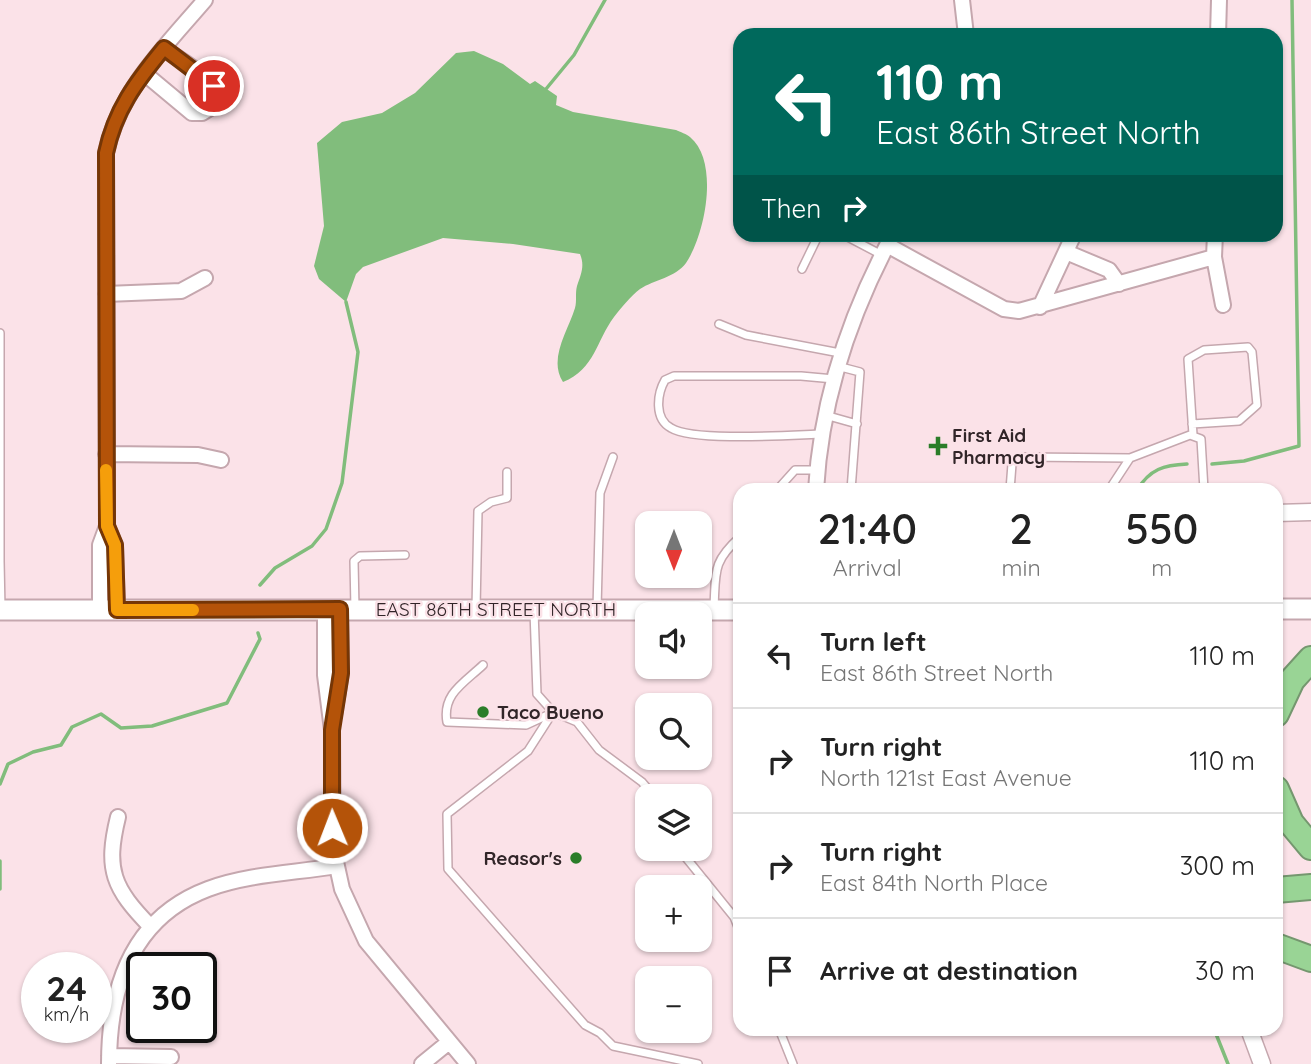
<!DOCTYPE html>
<meta charset="utf-8">
<style>
body{margin:0;font-family:Quicksand,sans-serif;background:#f6f6f6;color:#222;height:100vh;display:flex;flex-direction:column;font-size:26px;white-space:nowrap}
*{box-sizing:border-box;margin:0}
p{font-size:23px;color:#767676}
.icon{flex:none;width:38px;height:38px;fill:none;stroke:currentColor;stroke-width:2;stroke-linecap:round;stroke-linejoin:round}
.map{position:relative;flex:1;overflow:hidden}
.drawer{position:absolute;left:733px;top:483px;width:550px;height:553px;display:flex;flex-direction:column;background:#fff;border-radius:21px;box-shadow:0 2px 5px #0004}
.drawer>*{flex:none}
.banner{position:absolute;left:733px;top:28px;width:550px;height:214px;border-radius:21px;box-shadow:0 2px 5px #0004;background:#00695c;color:#fff;overflow:hidden}
.needle{width:46px;rotate:180deg}
.fabs{position:absolute;left:635px;top:511px;display:grid;gap:14px}
.fabs a{display:grid;place-items:center;width:77px;height:77px;border-radius:14px;background:#fff;box-shadow:0 2px 5px #0004;font-size:35px}
.speed{position:absolute;left:21px;top:952px;display:flex;gap:14px;font-size:35px;font-weight:700;text-align:center}
.speed>*{display:grid;place-content:center;width:91px;height:91px;border-radius:50%;background:#fff;box-shadow:0 2px 5px #0004;line-height:1}
.speed small{font-size:18px;font-weight:400}
.speed .limit{border:4px solid #111;border-radius:10px;background:#fff;color:#111}
.pin{position:absolute;display:grid;place-items:center;width:60px;height:60px;color:#fff;margin:-30px;border:4px solid #fff;border-radius:50%;box-shadow:0 2px 7px #0007}
.me{position:absolute;width:77px;margin:-38px;rotate:359deg;stroke-linejoin:round;filter:drop-shadow(0 0 5px #0008)}
.turn{display:flex;align-items:center;gap:24px;height:147px;padding:0 28px;font-size:32px}
.turn .icon{width:91px;height:91px;stroke-width:2.5}
.turn b{display:block;font-size:49px;line-height:60px}
.then{display:flex;align-items:center;height:66px;padding:0 28px;background:#0003;gap:14px;font-size:26px}
.eta{display:flex;justify-content:space-evenly;align-items:center;height:119px;text-align:center}
.eta b{font-size:42px;font-weight:600;line-height:49px}
ul{padding:0;list-style:none}
li{display:flex;align-items:center;gap:21px;height:105px;padding:0 28px;border-top:2px solid #e0e0e0}
li div{flex:1}
li b{display:block;font-size:26px}
li em{font-style:normal}
.map>svg:first-child{display:block}
.water{fill:#81bd7c}
.lines{fill:none;stroke-linecap:round;stroke-linejoin:round}
.stream{stroke:#81bd7c;stroke-width:3.5}
.service-casing{stroke:#c5a7ae;stroke-width:10}
.minor-casing{stroke:#c5a7ae;stroke-width:18}
.tertiary-casing{stroke:#c5a7ae;stroke-width:19}
.secondary-casing{stroke:#c5a7ae;stroke-width:23}
.motorway-casing{stroke:#75976f;stroke-width:28}
.service{stroke:#fff;stroke-width:7}
.minor{stroke:#fff;stroke-width:14}
.tertiary{stroke:#fff;stroke-width:16}
.secondary{stroke:#fff;stroke-width:19}
.motorway{stroke:#99d495;stroke-width:24}
.route-casing{stroke:#753606;stroke-width:18}
.route{stroke:#b45309;stroke-width:12}
.slow{stroke:#f59e0b;stroke-width:12}
.poi-dot{fill:#2b7d29;stroke:#fbe2e8;stroke-width:2.5}
.labels{text-anchor:middle;stroke-width:5;stroke-linejoin:round;paint-order:stroke}
.poi-label{font-size:19px;font-weight:bold;fill:#312528;stroke:#fbe2e8;text-anchor:start}
.street-label{font-size:19px;fill:#312528;stroke:#fbe2e8}
</style>
<div class="map">
<svg width="1311" height="1064" viewBox="0 0 1311 1064">
<rect width="100%" height="100%" fill="#fbe2e8"/>
<path class="water" d="M474,51L503,64L530,84L535,81L557,96L556,105L573,112L676,130C680,132 687,134 690,137C720,162 705,235 686,263C676,277 654,280 640,289C631,296 621,308 614,317C596,341 595,369 563,382C548,359 568,331 575,308C577,301 575,293 577,286C581,274 585,266 580,254L513,244L443,238L363,267L356,274L346,302L319,279L314,266L324,226L317,143L342,122L382,113L415,93L456,53Z"/>
<g class="lines">
<path class="stream" d="M546,89L574,55L605,0
M1212,464L1244,461L1299,446L1292,0
M1137,490C1150,469 1164,465 1187,464
M260,585L275,568L312,546L326,529L342,483L358,352L346,302
M0,784L8,764L33,752L61,745L72,727L101,714L121,728L152,726L227,703L260,639L258,633
M0,861V889
M1214,1029L1228,1064"/>
<defs>
<path id="service" d="M842,234L882,255
M802,269L819,234
M719,324L746,335L840,353
M0,333V561
M837,366L860,372L851,490
M825,415L857,424
M1192,424L1239,421L1257,405L1252,352L1248,347L1204,350L1188,359L1193,435
M822,434C791,435 694,442 671,428C654,419 657,394 665,380L674,376H801L834,379
M777,490L795,470H817
M1010,490L1012,464L1022,457L1130,458
M1109,490L1130,458L1190,435L1201,439L1204,490
M0,561L1,609
M714,607C716,572 712,562 740,537
M355,609L354,561L360,556L405,555
M476,609L478,511L491,502L507,498V472
M597,609L600,493L613,457
M534,611L537,694L553,712L577,722L599,750L642,782L654,796
M483,665C464,683 442,694 447,722L526,725L552,713
M553,712L528,751L447,814L448,869L585,1025L600,1033L613,1046L698,1064
M679,849L734,917L740,932
M779,1029L793,1064"/>
<path id="minor" d="M962,0L966,35
M1218,35L1219,0
M144,73L192,113H202L215,105C222,80 182,62 164,49
M1215,234L1214,257L1223,305
M887,245L1004,309L1019,311L1214,257
M1066,252L1109,270L1119,284
M106,294L181,291L205,278
M1040,307L1074,234
M106,454L198,455L221,460
M816,490C821,400 850,314 893,234
M107,526L115,546L117,610
M325,609V675L332,730L333,848L342,889L366,941L468,1064
M100,610V545L107,526L106,153C119,91 164,48 205,0
M334,715L341,673L340,609
M118,817C105,870 113,888 151,927
M109,1056L171,1057
M109,1064C109,989 131,918 208,889C248,874 295,873 336,866
M422,1064L449,1042"/>
<path id="tertiary" d="M1276,513L1311,512
M1249,1029L1262,1064"/>
<path id="secondary" d="M1276,609H1311
M0,610H740"/>
<path id="motorway" d="M1276,714L1292,680L1311,659
M1276,789L1291,823L1311,847
M1276,890L1311,887
M1276,946L1311,959"/>
</defs>
<use href="#service" class="service-casing"/>
<use href="#minor" class="minor-casing"/>
<use href="#tertiary" class="tertiary-casing"/>
<use href="#secondary" class="secondary-casing"/>
<use href="#motorway" class="motorway-casing"/>
<use href="#service" class="service"/>
<use href="#minor" class="minor"/>
<use href="#tertiary" class="tertiary"/>
<use href="#secondary" class="secondary"/>
<use href="#motorway" class="motorway"/>
</g>
<g class="lines">
<defs>
<path id="route" d="M214,86L164,48C136,82 115,110 106,153L107,526L115,545L117,610L340,609L341,673L332,730V828"/>
</defs>
<use href="#route" class="route-casing"/>
<use href="#route" class="route"/>
<path class="slow" d="M106,470L107,526L115,545L117,610H193"/>
</g>
<g class="poi-dot">
<path d="M934.5 435.5h7v7h7v7h-7v7h-7v-7h-7v-7h7z"/>
<circle cx="483" cy="712" r="7"/>
<circle cx="576" cy="858" r="7"/>
</g>
<g class="labels">
<g class="poi-label">
<text x="952" y="442">First Aid<tspan x="952" dy="22">Pharmacy</tspan></text>
<text x="497" y="719">Taco Bueno</text>
<text x="562" y="865" text-anchor="end">Reasor's</text>
</g>
<g class="street-label">
<text x="496" y="616">EAST 86TH STREET NORTH</text>
</g>
</g>
</svg>
<div class="fabs">
<a><svg class="needle" viewBox="-14 -14 28 28"><path d="M0-13l5 13h-10z" fill="#e53935"/><path d="M0 13l5-13h-10z" fill="#767676"/></svg></a>
<a><svg class="icon" aria-label="sound" viewBox="0 0 24 24"><path d="M4 9h4l5-4v14l-5-4H4zM17 9q2 3 0 6"/></svg></a>
<a><svg class="icon" aria-label="search" viewBox="0 0 24 24"><circle cx="10" cy="10" r="6"/><path d="M15 15l6 6"/></svg></a>
<a><svg class="icon" aria-label="layers" viewBox="0 0 24 24"><path d="M12 4l9 5-9 5-9-5zM3 14l9 5 9-5"/></svg></a>
<a>+</a>
<a>−</a>
</div>
<div class="speed"><div>24<small>km/h</small></div><div class="limit">30</div></div>
<div class="pin" style="left:214px;top:86px;background:#d93025"><svg class="icon" aria-label="arrive" viewBox="0 0 24 24"><path d="M6 21V4h12l-3 4 3 4H6"/></svg></div>
<svg class="me" style="left:332px;top:828px" viewBox="-20 -20 40 40"><circle r="17" fill="#b45309" stroke="#fff" stroke-width="3"/><path d="M0-11L8 9 0 5-8 9z" fill="#fff"/></svg>
<div class="banner">
<div class="turn"><svg class="icon" aria-label="left" viewBox="0 0 24 24"><path d="M17 20v-9H6M10 6l-5 5 5 5"/></svg><div><b>110 m</b>East 86th Street North</div></div>
<div class="then">Then<svg class="icon" aria-label="right" viewBox="0 0 24 24"><path d="M7 20v-9h11M14 6l5 5-5 5"/></svg></div>
</div>
<section class="drawer">
<div class="eta">
<div><b>21:40</b><p>Arrival</p></div>
<div><b>2</b><p>min</p></div>
<div><b>550</b><p>m</p></div>
</div>
<ul>
<li><svg class="icon" aria-label="left" viewBox="0 0 24 24"><path d="M17 20v-9H6M10 6l-5 5 5 5"/></svg><div><b>Turn left</b><p>East 86th Street North</p></div><em>110 m</em></li>
<li><svg class="icon" aria-label="right" viewBox="0 0 24 24"><path d="M7 20v-9h11M14 6l5 5-5 5"/></svg><div><b>Turn right</b><p>North 121st East Avenue</p></div><em>110 m</em></li>
<li><svg class="icon" aria-label="right" viewBox="0 0 24 24"><path d="M7 20v-9h11M14 6l5 5-5 5"/></svg><div><b>Turn right</b><p>East 84th North Place</p></div><em>300 m</em></li>
<li><svg class="icon" aria-label="arrive" viewBox="0 0 24 24"><path d="M6 21V4h12l-3 4 3 4H6"/></svg><div><b>Arrive at destination</b></div><em>30 m</em></li>
</ul>
</section>
</div>
